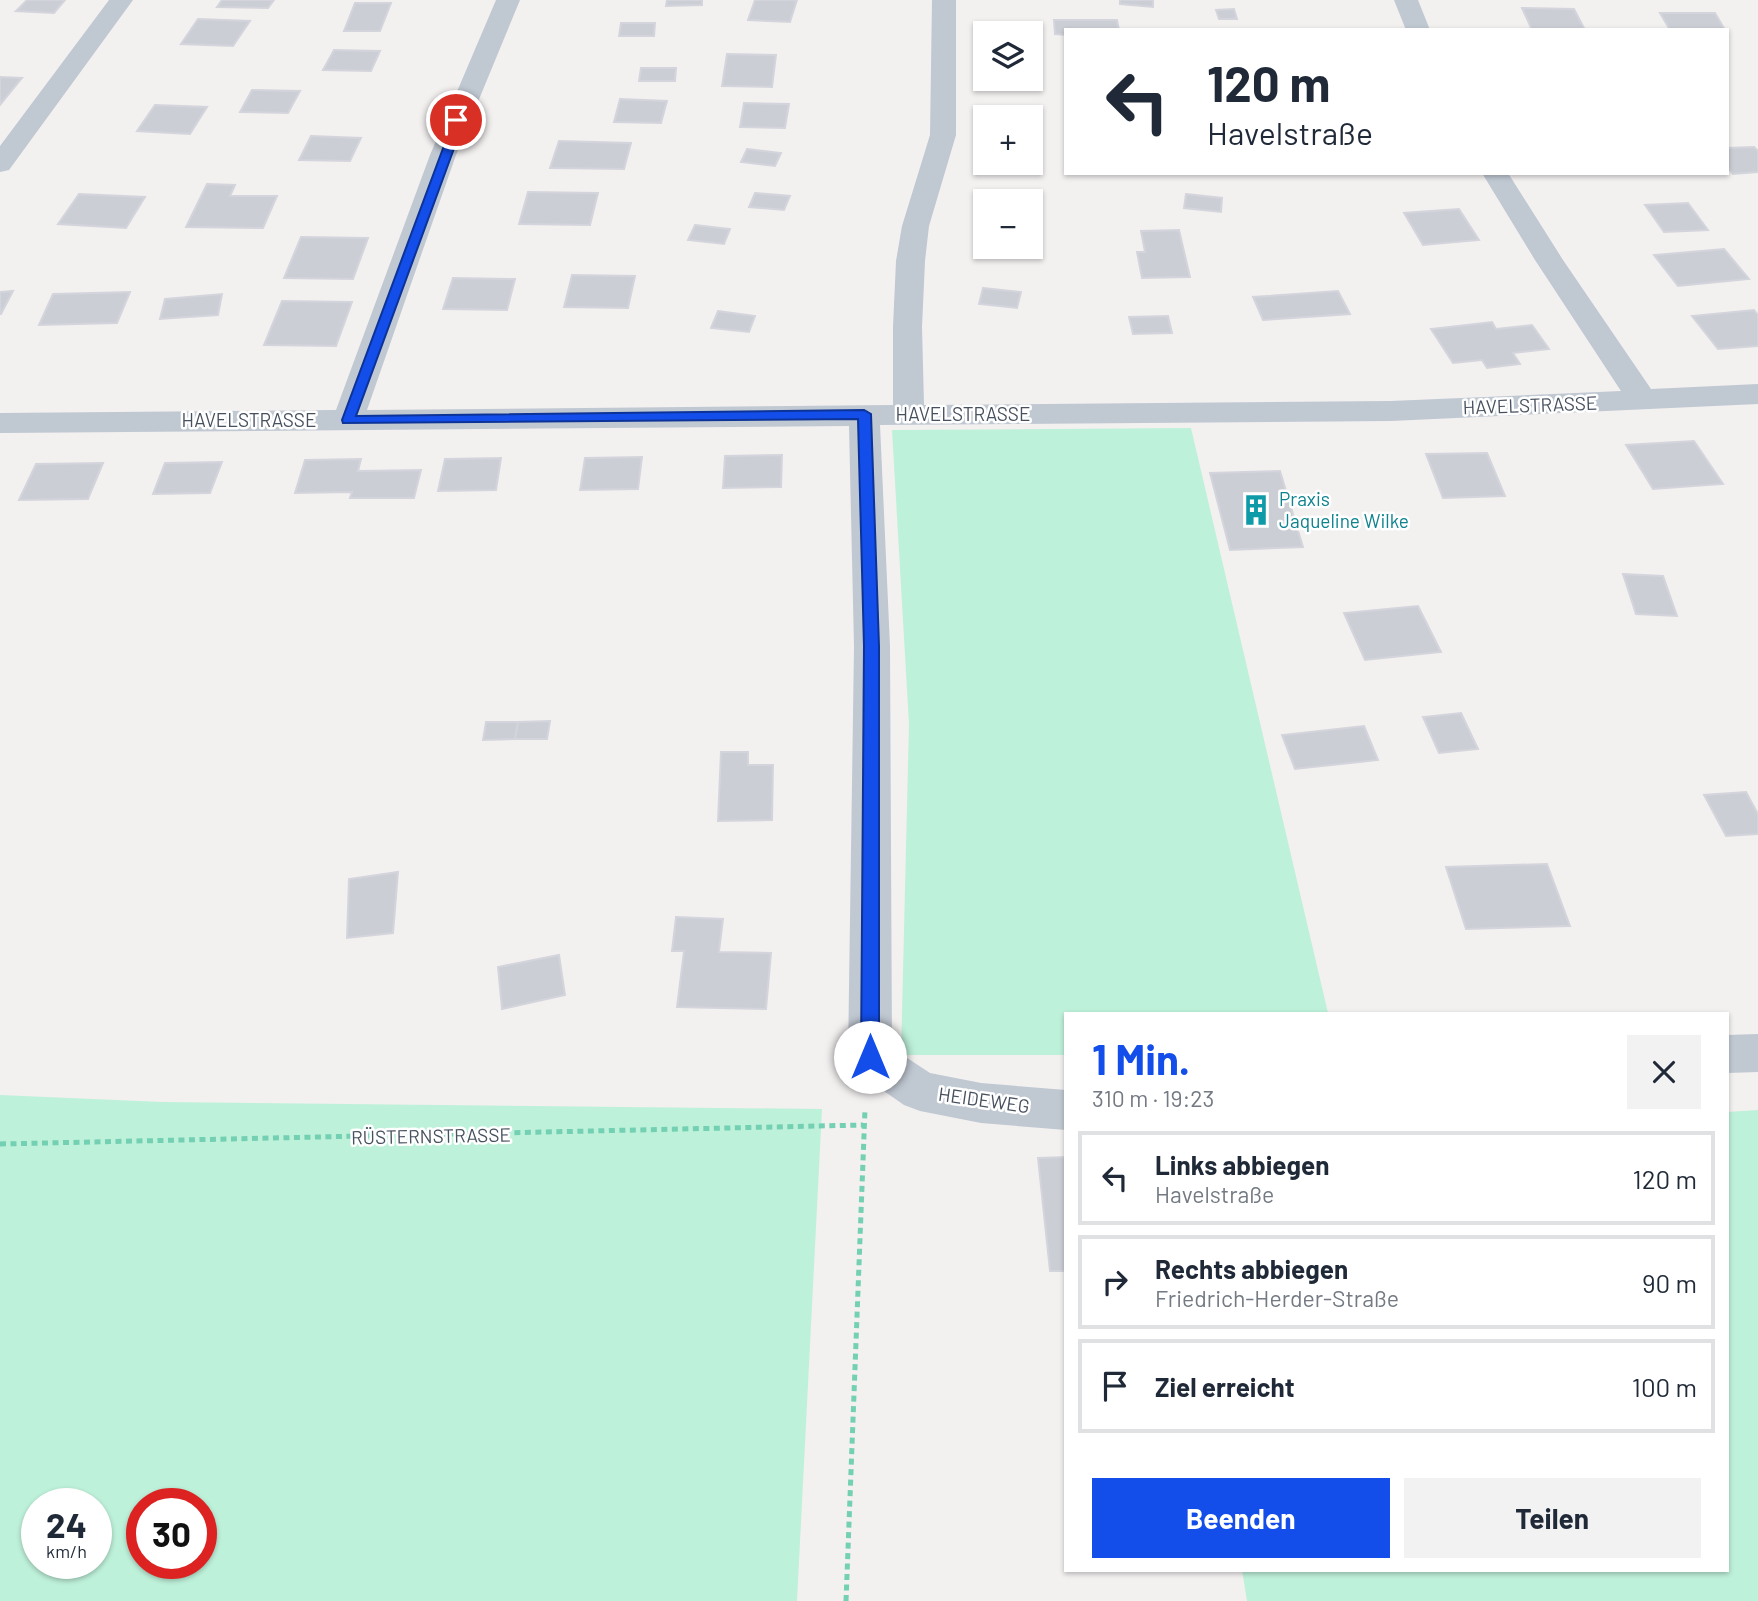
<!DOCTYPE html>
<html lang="de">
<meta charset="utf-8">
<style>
body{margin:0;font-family:Barlow,sans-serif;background:#f2f2f3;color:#1f2937;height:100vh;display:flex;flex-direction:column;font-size:26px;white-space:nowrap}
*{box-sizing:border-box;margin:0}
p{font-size:23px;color:#747a83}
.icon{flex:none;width:38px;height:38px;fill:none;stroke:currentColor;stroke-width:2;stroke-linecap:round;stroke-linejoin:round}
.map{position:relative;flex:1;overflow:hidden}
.panel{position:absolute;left:1064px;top:1012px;width:665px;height:560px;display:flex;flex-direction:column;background:#fff;border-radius:0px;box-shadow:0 2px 5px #0004}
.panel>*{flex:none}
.top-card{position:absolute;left:1064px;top:28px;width:665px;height:147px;border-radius:0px;box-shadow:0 2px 5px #0004;background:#fff;color:#1f2937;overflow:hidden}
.controls{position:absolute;left:973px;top:21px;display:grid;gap:14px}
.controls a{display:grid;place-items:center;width:70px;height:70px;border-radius:0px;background:#fff;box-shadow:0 2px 5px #0004;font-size:35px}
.speed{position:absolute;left:21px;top:1488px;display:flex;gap:14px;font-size:35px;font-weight:700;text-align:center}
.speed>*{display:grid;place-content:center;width:91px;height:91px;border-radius:50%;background:#fff;box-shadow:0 2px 5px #0004;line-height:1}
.speed small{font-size:18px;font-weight:400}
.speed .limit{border:10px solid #d22;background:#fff;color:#111}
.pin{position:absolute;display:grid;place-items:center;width:60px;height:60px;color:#fff;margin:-30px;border:4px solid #fff;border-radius:50%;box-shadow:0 2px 7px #0007}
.me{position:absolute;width:77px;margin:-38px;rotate:0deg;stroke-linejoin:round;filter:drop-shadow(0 0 5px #0008)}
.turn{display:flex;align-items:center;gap:24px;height:147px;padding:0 28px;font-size:32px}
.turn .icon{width:91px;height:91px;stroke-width:2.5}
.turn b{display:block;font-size:49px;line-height:60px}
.round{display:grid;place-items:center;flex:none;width:74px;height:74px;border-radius:0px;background:#f2f2f3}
.summary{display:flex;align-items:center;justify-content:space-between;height:119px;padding:0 28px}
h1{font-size:42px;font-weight:700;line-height:52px;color:#134eea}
.cta{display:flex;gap:14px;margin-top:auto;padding:14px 28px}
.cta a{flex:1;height:80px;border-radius:0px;background:#134eea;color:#fff;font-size:28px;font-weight:700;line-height:80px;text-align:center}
.cta a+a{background:#f2f2f3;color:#1f2937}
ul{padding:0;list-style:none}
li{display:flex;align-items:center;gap:21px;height:94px;margin:0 14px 10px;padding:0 14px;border:4px solid #e0e1e3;border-radius:0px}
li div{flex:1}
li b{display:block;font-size:26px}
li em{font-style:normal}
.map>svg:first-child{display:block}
.green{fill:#bef1da;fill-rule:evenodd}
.building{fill:#ccced6;stroke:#d4d5dc;stroke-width:2}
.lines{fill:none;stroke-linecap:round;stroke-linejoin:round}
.path{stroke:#74d0b2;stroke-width:5;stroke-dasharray:6 4.5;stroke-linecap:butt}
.minor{fill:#c0c8d2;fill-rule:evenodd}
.route{fill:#134eea;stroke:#0c3398;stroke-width:2}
.labels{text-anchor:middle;stroke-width:5;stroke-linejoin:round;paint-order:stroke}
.street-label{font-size:19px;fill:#47505e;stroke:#fff}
.culture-label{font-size:19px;fill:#0d838f;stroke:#fff;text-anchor:start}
</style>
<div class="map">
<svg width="1758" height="1601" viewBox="0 0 1758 1601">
<rect width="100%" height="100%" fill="#f3f0f0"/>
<path class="green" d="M1191,428L1328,1013H1066V1055H901L909,724L892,430Z
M0,1095L162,1102L822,1109L797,1601H0ZM37,1503H96V1563H37ZM142,1503H201V1563H142Z
M1758,1110V1601H1247L1242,1570H1727V1112Z"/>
<path class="building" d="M27,0H65L54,13L16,11Z
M222,0H274L268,8L217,7Z
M667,0H702V5L666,6Z
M755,0H797L790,22L748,20Z
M1120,0H1153V7L1120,4Z
M355,3H391L380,31H344Z
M1522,8L1574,9L1585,30H1532Z
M1234,9L1237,19H1219L1216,10Z
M1660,13H1715L1725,30H1670Z
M198,19L250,21L233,46L181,44Z
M1054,20H1117L1119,30H1066V35L1055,34Z
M621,23H655L654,36H619Z
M334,50L380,51L371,71L323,70Z
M727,54L776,55L772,87L722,86Z
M641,68H676L675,81H639Z
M0,77L22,78L0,105Z
M252,90L300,91L288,113L240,112Z
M620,99L667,101L661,123L614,122Z
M744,103L789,104L785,128L740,127Z
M155,105L207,107L190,134L137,131Z
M979,112H1006V117H985V136H981Z
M311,136L361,138L350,161L299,160Z
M559,141L631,143L624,169L550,168Z
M1754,147L1758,151V172L1733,174L1727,167V148Z
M747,149L781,153L775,166L741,162Z
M207,184L235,185L230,196H277L263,228L186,227Z
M528,192L598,193L590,225L519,224Z
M755,193L790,196L784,210L749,207Z
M79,194L145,197L126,228L58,224Z
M1186,194L1222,198L1221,212L1184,208Z
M1688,203L1708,230L1664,232L1645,205Z
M1459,209L1479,240L1423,245L1404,213Z
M695,225L730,229L724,244L688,240Z
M1179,230L1190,277L1142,278L1137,252H1145L1141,231Z
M301,237L368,238L353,279L284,278Z
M1724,249L1749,279L1678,286L1654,255Z
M572,275L635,276L628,308L564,307Z
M453,278L515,279L507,310L443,309Z
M983,288L1021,292L1017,308L979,304Z
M13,291L1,314H0V292Z
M1338,291L1350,314L1263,320L1253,297Z
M130,292L117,323L39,325L53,294Z
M222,294L218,315L160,319L165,299Z
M282,301L352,302L336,346L264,345Z
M1754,310L1758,315V346L1718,349L1692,316Z
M718,311L755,316L749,332L711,328Z
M1168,316L1172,333L1133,334L1129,317Z
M1492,322L1496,329L1532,325L1549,349L1513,353L1520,364L1487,368L1482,360L1453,363L1431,329Z
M1694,441L1723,484L1653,489L1626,445Z
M1487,453L1505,496L1443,498L1426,454Z
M782,455L781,487L723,488L725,456Z
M642,457L638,489L580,490L585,458Z
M501,458L496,490L438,491L445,459Z
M361,459L358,471L421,470L414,498H350L352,492L295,493L305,460Z
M222,462L210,493L153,494L165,463Z
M103,463L88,499L19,500L36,464Z
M1280,471L1303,547L1230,550L1210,473Z
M1623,574L1663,576L1677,616L1636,614Z
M1418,606L1441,652L1365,660L1344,613Z
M1461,713L1478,749L1439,753L1423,717Z
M550,721L547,739H515L518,722Z
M486,722H518L515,739L483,740Z
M1364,726L1378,760L1295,769L1282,735Z
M721,752H748V765H773L772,820L718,821Z
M1746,792L1758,814V834L1726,836L1704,795Z
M1547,864L1570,926L1466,929L1446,867Z
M398,872L393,933L347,938L349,879Z
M676,917L723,919L719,952L771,953L766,1009L677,1007L684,951H672Z
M559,955L565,995L502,1009L498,967Z
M1066,1157V1271H1050L1038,1158Z"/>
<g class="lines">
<path class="path" d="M0,1144L863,1125
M846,1601L865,1109"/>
<path class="minor" d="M109,0H133L9,170L0,172V146Z
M496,0H520L456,155L367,410L893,405V327L896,261L902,226L930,135L932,0H956V135L929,226L925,261L922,327L924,405L1391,401L1621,391L1535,260L1482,173H1508L1563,260L1651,389L1758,384V404L1391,421L880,425L890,646L892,1048L930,1073L981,1083L1066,1090V1130L981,1123L920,1111L904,1105L855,1071L848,1057L854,646L849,426L0,433V413L336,410L430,155Z
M1394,0H1418L1430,30H1406Z
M1758,1034V1072L1727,1073V1035Z"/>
</g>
<path class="route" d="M456,117L461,120L456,143L356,416L864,410L871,414L879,646V1057L877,1063L870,1065L864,1063L861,1057L864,646L858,419L343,423L342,420L445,143L451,120Z"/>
<defs>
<symbol id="building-bare" viewBox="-9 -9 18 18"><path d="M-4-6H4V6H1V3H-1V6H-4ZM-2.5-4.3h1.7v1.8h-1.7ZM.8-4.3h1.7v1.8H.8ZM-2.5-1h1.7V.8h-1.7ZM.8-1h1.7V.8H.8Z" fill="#0f9aa8" stroke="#fff" stroke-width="2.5" paint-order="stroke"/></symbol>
</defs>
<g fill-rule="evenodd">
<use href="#building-bare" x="1234" y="488" width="44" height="44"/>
</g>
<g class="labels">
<g class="street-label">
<text transform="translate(1530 405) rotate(-2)" y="7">HAVELSTRASSE</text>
<text x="963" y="421">HAVELSTRASSE</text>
<text x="249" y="427">HAVELSTRASSE</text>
<text transform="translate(984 1100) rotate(8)" y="7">HEIDEWEG</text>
<text transform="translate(431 1136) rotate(-1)" y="7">RÜSTERNSTRASSE</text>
</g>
<g class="culture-label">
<text x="1279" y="506">Praxis<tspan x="1279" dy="22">Jaqueline Wilke</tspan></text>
</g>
</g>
</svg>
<div class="controls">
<a><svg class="icon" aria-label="layers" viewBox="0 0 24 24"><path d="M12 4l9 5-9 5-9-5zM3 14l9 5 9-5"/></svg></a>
<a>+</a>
<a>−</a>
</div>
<div class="speed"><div>24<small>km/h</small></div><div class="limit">30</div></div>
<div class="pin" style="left:456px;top:120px;background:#d93025"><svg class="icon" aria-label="arrive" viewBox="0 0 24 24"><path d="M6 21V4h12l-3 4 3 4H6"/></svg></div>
<svg class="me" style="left:870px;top:1057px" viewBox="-20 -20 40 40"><circle r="19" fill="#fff"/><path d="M0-13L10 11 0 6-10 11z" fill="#134eea"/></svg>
<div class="top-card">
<div class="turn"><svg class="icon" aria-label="left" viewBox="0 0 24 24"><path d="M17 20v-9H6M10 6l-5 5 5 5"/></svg><div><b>120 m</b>Havelstraße</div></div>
</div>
<section class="panel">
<div class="summary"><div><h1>1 Min.</h1><p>310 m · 19:23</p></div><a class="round"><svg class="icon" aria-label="close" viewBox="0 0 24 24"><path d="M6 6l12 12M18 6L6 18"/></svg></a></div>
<ul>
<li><svg class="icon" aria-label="left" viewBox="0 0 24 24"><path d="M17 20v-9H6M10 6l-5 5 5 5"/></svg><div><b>Links abbiegen</b><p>Havelstraße</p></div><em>120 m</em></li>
<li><svg class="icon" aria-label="right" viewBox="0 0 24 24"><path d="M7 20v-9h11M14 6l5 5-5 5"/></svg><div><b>Rechts abbiegen</b><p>Friedrich-Herder-Straße</p></div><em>90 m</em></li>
<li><svg class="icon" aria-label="arrive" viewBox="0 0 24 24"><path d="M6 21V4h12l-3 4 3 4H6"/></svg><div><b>Ziel erreicht</b></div><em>100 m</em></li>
</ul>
<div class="cta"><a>Beenden</a><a>Teilen</a></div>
</section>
</div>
